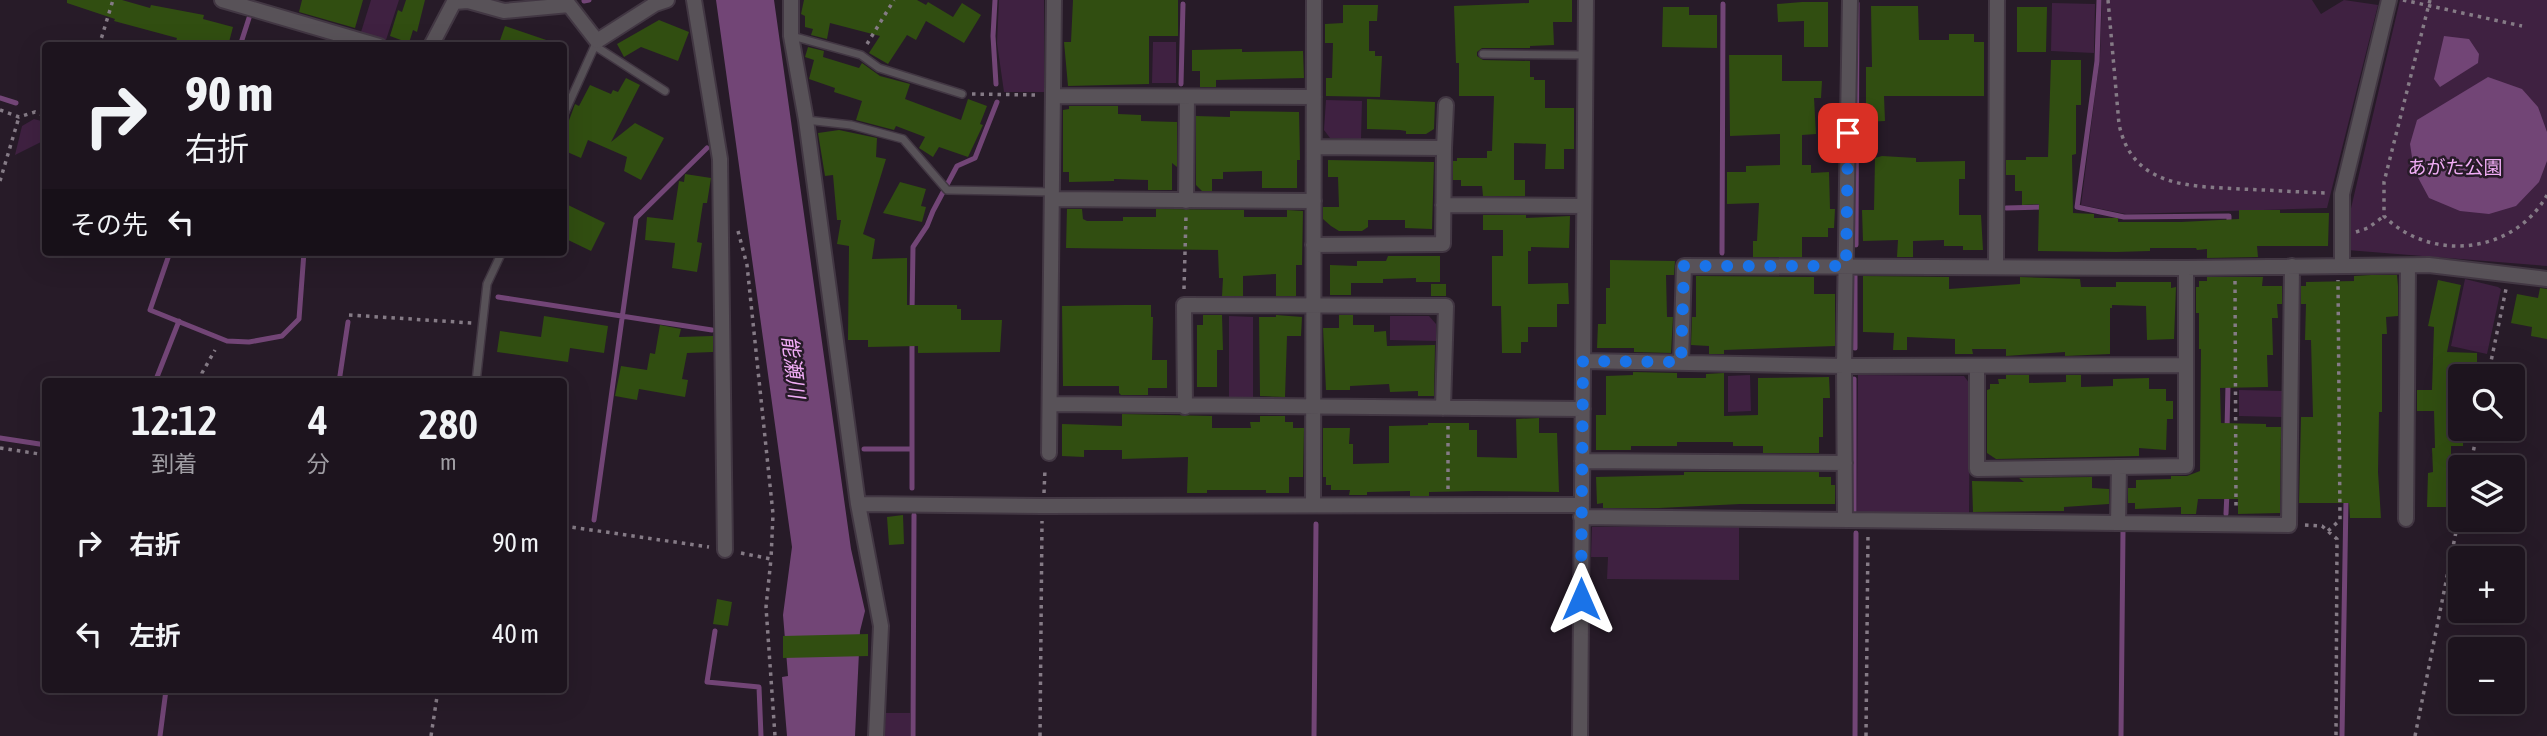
<!DOCTYPE html>
<html lang="ja">
<meta charset="utf-8">
<style>
body{margin:0;font-family:"Asap Condensed","Noto Sans JP",sans-serif;background:#2a212b;color:#f1f3f6;height:100vh;display:flex;flex-direction:column;font-size:26px;white-space:nowrap}
*{box-sizing:border-box;margin:0}
p{font-size:23px;color:#a09ea4}
.icon{flex:none;width:38px;height:38px;fill:none;stroke:currentColor;stroke-width:2;stroke-linecap:round;stroke-linejoin:round}
.map{position:relative;flex:1;overflow:hidden}
.sheet{position:absolute;left:42px;top:378px;width:525px;height:315px;display:flex;flex-direction:column;background:#1d141e;border-radius:7px;box-shadow:0 7px 28px #0002,0 0 0 2px #3b333c}
.sheet>*{flex:none}
.hud{position:absolute;left:42px;top:42px;width:525px;height:214px;border-radius:7px;box-shadow:0 7px 28px #0002,0 0 0 2px #3b333c;background:#1d141e;color:#f1f3f6;overflow:hidden}
.buttons{position:absolute;left:2448px;top:364px;display:grid;gap:14px}
.buttons a{display:grid;place-items:center;width:77px;height:77px;border-radius:7px;background:#1d141e;box-shadow:0 7px 28px #0002,0 0 0 2px #3b333c;font-size:35px}
.pin{position:absolute;display:grid;place-items:center;width:60px;height:60px;color:#fff;margin:-30px;border-radius:14px;box-shadow:0 4px 10px #0006}
.me{position:absolute;width:77px;margin:-38px;rotate:0deg;stroke-linejoin:round;filter:drop-shadow(0 0 5px #0008)}
.turn{display:flex;align-items:center;gap:24px;height:147px;padding:0 28px;font-size:32px}
.turn .icon{width:91px;height:91px;stroke-width:2.5}
.turn b{display:block;font-size:49px;line-height:60px}
.then{display:flex;align-items:center;height:66px;padding:0 28px;background:#0003;gap:14px;font-size:26px}
.eta{display:flex;justify-content:space-evenly;align-items:center;height:119px;text-align:center}
.eta b{font-size:42px;font-weight:600;line-height:49px}
ul{padding:0;list-style:none}
li{display:flex;align-items:center;gap:21px;height:91px;padding:0 28px}
li div{flex:1}
li b{display:block;font-size:26px}
li em{font-style:normal}
.map>svg:first-child{display:block}
.green{fill:#3f2141}
.water{fill:#724576}
.lines{fill:none;stroke-linecap:round;stroke-linejoin:round}
.stream{stroke:#724576;stroke-width:5}
.building{fill:#314e11}
.service-casing{stroke:#423743;stroke-width:10}
.minor-casing{stroke:#423743;stroke-width:18}
.path{stroke:#857b86;stroke-width:3.5;stroke-dasharray:3.5 5;stroke-linecap:butt}
.service{stroke:#585258;stroke-width:7}
.minor{stroke:#585258;stroke-width:14}
.route{stroke:#1a73e8;stroke-width:12;stroke-dasharray:0 21.6}
.labels{text-anchor:middle;stroke-width:5;stroke-linejoin:round;paint-order:stroke}
.park-label{font-size:19px;fill:#f2aef7;stroke:#271b28}
.water-label{font-size:21px;font-style:italic;fill:#f0acf5;stroke:#271b28}
</style>
<div class="map">
<svg width="2547" height="736" viewBox="0 0 2547 736">
<rect width="100%" height="100%" fill="#271b28"/>
<path class="green" d="M371,0H399L386,40L361,32Z
M999,0H1044V92H1004L997,43Z
M2102,0H2312L2321,14L2344,0L2378,5L2327,208L2126,214L2081,205L2100,57Z
M2400,0H2547V266L2347,250L2348,221Z
M2052,3L2095,4L2094,53L2051,51Z
M1153,42H1176V83H1152Z
M1326,100L1362,101L1361,139L1330,138L1324,130Z
M34,119L45,122V140L15,155L22,126Z
M2465,279L2498,287L2501,289L2487,354L2451,346Z
M1229,316L1253,317V397H1229Z
M1390,316H1429L1436,324V341L1390,340Z
M1750,375L1751,411L1728,412V376Z
M1858,375L1964,376L1970,384L1969,514L1857,512Z
M2239,390L2283,391L2282,417L2239,416Z
M1739,525V580L1607,579L1608,557H1591L1592,527Z
M886,713H910V736H884Z"/>
<path class="water" d="M716,0H774L851,549L865,611L860,631L855,736H787L782,677L788,676L783,615L792,547Z
M2444,36L2469,39L2479,54L2478,63L2440,87L2434,79Z
M2488,77L2522,89L2538,107L2547,132V161L2539,182L2516,206L2489,214L2460,211L2429,198L2414,170L2410,144L2417,120Z"/>
<g class="lines">
<path class="stream" d="M995,0L993,36L996,84
M2099,0L2097,61L2077,207L2124,217L2229,216V225
M584,1L589,0
M240,46L249,18
M1181,84L1183,4
M0,98L16,103
M2006,208L2045,207
M1856,245L1857,3
M170,252L150,310L227,341L249,342L282,336L299,319L304,252
M1722,253L1723,4
M498,297L712,330
M912,312L913,247L927,226L933,211L957,166L975,158L997,102
M1855,348V276
M155,382L179,321
M339,382L348,322
M2227,430L2228,384
M0,438L46,445
M864,449H912
M912,488V339
M1854,511V379
M2226,514L2227,492
M594,520L636,218L707,148
M715,631L707,682L759,687L761,736
M160,736L166,690
M913,736L914,515
M1314,736L1316,524
M1855,736L1856,533
M2121,736L2123,530
M2342,736L2346,499"/>
</g>
<path class="building" d="M67,0H122L150,8L151,5L204,15L203,19L233,27L228,46H195L176,41L177,38L114,21L115,19L67,3Z
M302,0H363L355,28L299,12Z
M406,0H425L417,32L413,30L409,43L390,36L398,10L402,12Z
M804,0H917L926,5L928,2L953,17L962,3L981,15L964,43L926,21L916,40L907,35L888,64L869,53L880,36L830,23L827,39L811,35L813,29L805,27V16L801,14Z
M1073,0H1178V36H1149V84L1068,86L1064,42H1071Z
M1529,0H1572V22H1553L1554,45L1530,46V48H1482L1477,52V56L1483,60L1530,61V77H1534V80H1545V108H1574V149H1564V169H1545L1546,144L1514,143V180H1525V196H1483L1482,186H1461V180H1453V161H1457V158H1487V151H1492L1494,96H1459V63H1456L1454,6L1529,3Z
M1802,2H1828V47H1804V21L1778,22L1777,4Z
M1343,5H1378L1377,21H1369V51H1375V56H1382L1380,97L1326,96V78H1332L1333,43H1325V24L1343,23Z
M1871,6H1918L1919,40H1949V34H1974V42H1984V96H1884L1885,121L1863,122L1862,104H1866V67H1872Z
M1663,7H1689V15H1717V48L1662,47Z
M2017,7H2047L2046,52H2017Z
M659,20L689,32L678,61L641,47L624,57L617,44Z
M505,26L555,43L554,46H498Z
M808,47L824,51L823,57L859,68L862,63L880,76L910,84L905,99L961,120L968,99L987,106L980,124L983,125L968,157L939,147L933,157L919,148L925,137L896,126L894,130L856,120L862,101L834,92L835,88L809,79L814,60L805,57Z
M1242,49V52L1303,51L1304,78L1216,80V87H1200V71H1192V50Z
M1729,55H1782V81H1822L1821,98H1814L1816,134L1802,135V165H1811V173L1829,172L1830,209H1835L1834,228H1828V237H1802V257H1753V241H1757L1759,203L1727,204V172H1746V166L1780,165V134L1730,136Z
M2051,60H2081V105H2076V154L2072,155L2073,213L2094,214V218H2118V222H2181L2239,219V210H2280V213H2329L2328,246H2257L2258,257L2207,258V249L2197,250L2196,248H2150V251L2116,252L2038,251L2039,204L2022,205V191H2015V175H2006V160H2026V157H2048Z
M626,78L640,85L611,142L635,123L664,138L641,180L624,171L627,157L588,140L581,158L565,151L568,143L564,141V134L575,104L579,106L590,85L611,94L613,90L618,92Z
M1367,99L1435,102L1434,129L1426,134H1406V131L1400,130L1367,129Z
M1069,106H1118V114L1141,115V121L1177,122V167L1172,163V190H1148V180L1114,179V181L1069,182V172H1063V110L1069,109Z
M1230,111L1299,112L1300,160H1297V188H1262V171L1223,172V179H1212V191H1202L1196,185V116L1230,117Z
M839,130L877,138L876,157L886,159L863,234L875,239L872,259L907,258V305H957V309H961V320H1002L1000,352L918,353V346L868,347V340H848L849,246L837,244L841,220H837L833,175L825,176L818,133Z
M1882,156L1916,158V162L1965,161V179H1959V215H1981L1983,250H1963V246H1944V240L1913,241V257H1897L1898,240L1863,241L1862,210H1874L1875,158Z
M1328,160L1434,162L1432,229L1405,228V220H1368V227L1362,231H1339L1331,226L1323,219V207H1339L1338,177H1328Z
M685,174L711,178L707,203H703L697,242L702,243L697,272L672,268L675,243L645,240L647,217L673,220L679,181L684,182Z
M900,182L926,189L921,206L926,207L922,222L883,213Z
M564,203L605,223L591,251L564,238Z
M1067,209H1082L1083,219L1087,221H1123V217H1156V209L1244,210V217H1287V210L1303,211L1302,265H1296V296H1276V274L1243,276V296H1222L1223,278H1219L1218,250L1066,248Z
M1483,215H1526V218L1570,216L1569,248L1531,247V251H1528V284L1568,283L1569,304H1557V327H1528V342H1521V353H1502L1501,306H1492V256H1503V230H1483Z
M1388,256H1440V282H1416V278L1383,279V283H1351V295H1330V265L1357,266V261H1386Z
M1610,260L1675,261L1674,275H1666L1667,317H1673L1671,353L1634,352V348H1597L1598,324H1606V288H1610Z
M2371,275H2397L2398,286V316L2386,317L2387,334H2382V412H2379L2378,472L2381,518H2350L2349,503H2299L2301,417H2313L2311,340H2305L2306,304H2301V286H2306V282L2354,281V276Z
M1696,276L1814,277V294H1835V346L1724,350V354H1709V346L1691,345L1692,317H1696Z
M1863,276L1949,277V289L2020,284V277L2080,279L2081,287H2116V282H2171V288L2176,287L2174,339L2147,340L2146,306L2112,305V308H2110V354L2065,356V352L2006,356V349H1972L1973,354H1955V339L1907,337V350H1893L1894,333L1863,332Z
M2207,277H2263L2262,286H2282V304H2277L2278,318H2272L2273,355H2267L2268,387L2220,388L2221,423L2266,424V427H2281L2280,513L2238,514V499H2198L2196,514H2181V507L2135,509V503H2128V488H2136V480L2171,479V476H2187L2200,471L2201,349H2199V313H2196V287H2199V281H2207Z
M2438,280L2461,285L2447,352L2477,353V376H2460V429H2463V446H2451V455H2449V507H2427L2428,473L2433,472L2432,448H2435L2434,411H2417V390H2432L2434,327L2428,326Z
M1431,284H1446V296H1431Z
M2540,288L2547,289V339L2531,336L2532,327L2511,323L2517,294L2538,298Z
M1124,305H1151V317H1153L1152,360H1167V388H1148V395H1121L1119,393V386H1063L1062,306Z
M1203,315H1222L1223,350H1217V387H1197V325H1203Z
M1276,315L1302,317L1301,336H1287L1285,397L1260,396L1259,317H1276Z
M1339,315H1353V325H1374V332L1386,331L1387,346L1435,345L1434,396H1418V391L1390,392L1389,384L1350,386V390H1326L1323,328H1339Z
M544,316L608,326L604,353L570,348L568,362L497,352L500,331L541,337Z
M660,325L681,329L679,337L713,336V352L687,353L682,379L688,380L685,397L639,389L637,400L615,396L621,366L647,370L650,353L655,354Z
M1633,372L1677,373V378H1706V374L1724,373V416L1758,415V378L1829,377L1830,398H1823V437H1819V453H1763V446H1733V442H1677V446H1631V450H1596V415H1606V376L1633,375Z
M2006,375H2029V383L2066,382V375H2081V387L2113,386V379L2149,378V389H2166V401H2173V419H2167L2166,450L2139,448V456L1996,459L1987,453V390L1990,389V384H1999L1998,379H2006Z
M1122,414L1212,416V428H1251L1250,422H1260V416H1285V422H1293V428H1304L1303,477H1289V493H1266V490H1207V493H1187L1188,457L1122,459V450H1084V457L1062,456V424L1122,426Z
M1539,418V433H1557L1559,492L1476,491L1429,492V496H1410V491L1367,492V495H1349L1350,490H1331V485H1326V477H1323V428H1350L1349,444H1353V464L1389,463V426L1428,425V423H1469V430H1477V457L1517,458L1516,419Z
M1684,472H1819V477H1831V485H1835V504H1740L1659,508H1603V503L1597,504L1596,477L1684,475Z
M2092,477V488L2109,489V504L2064,507V511L1973,512L1972,481L2024,482L2019,478Z
M903,515L904,544L889,545L887,517Z
M717,599L732,602L728,626L713,624Z
M868,634V656L783,658V636Z"/>
<g class="lines">
<defs>
<path id="service" d="M792,36L861,55L879,68L962,94
M595,46L665,91
M1483,54L1585,55
M564,114L597,41
M806,120L851,125L903,139L947,190L1053,192
M476,382L487,284L502,252"/>
<path id="minor" d="M222,0L379,46
M694,0L720,159L725,550
M791,0V36L806,120L858,504L881,626L876,736
M431,46L454,2L468,1L504,11L569,5L597,41L655,4L667,0
M1054,96L1314,97
M1444,148L1446,105
M1053,199L1314,201
M1186,201L1187,97
M1443,205L1584,206
M1313,245L1443,244L1444,148L1314,147
M2342,265V194L2389,0
M1996,266L1997,0
M1583,361L1844,366L2185,365
M1681,362L1684,266L2186,268L2429,265L2547,279
M1977,366V469L2186,466V268
M1051,404L1583,409
M1185,407L1184,305L1446,306L1443,408
M1049,453L1054,0
M1582,461L1845,463
M858,504L1042,506L1582,505
M1313,505L1314,0
M1581,517L2289,525L2292,266
M1845,519L1844,366L1850,0
M2406,519L2408,266
M2118,523L2119,467
M1580,736L1586,0"/>
</defs>
<use href="#service" class="service-casing"/>
<use href="#minor" class="minor-casing"/>
<path class="path" d="M2108,0L2119,124C2132,187 2188,186 2240,189C2268,190 2297,192 2326,193
M2403,0L2522,26
M2430,0L2384,182V216C2431,263 2514,254 2547,195
M867,44L894,0
M99,46L113,0
M972,94L1037,95
M0,110L19,117L35,112L46,116
M0,181L19,117
M738,231L747,265L773,514L771,559
M2356,232L2368,228L2384,216
M2235,281L2236,508
M1184,289L1186,216
M349,315L472,323
M2488,376L2506,289
M201,382L202,373L215,350
M0,448L46,455
M2470,467L2478,429
M1448,489V424
M1044,493L1045,469
M2305,525L2322,526L2337,539L2336,736
M564,526L709,547
M2328,531L2340,520L2338,280
M741,553L771,559L766,607L775,736
M431,736L438,690
M1040,736L1042,521
M1866,736L1868,535
M2415,736L2460,512"/>
<use href="#service" class="service"/>
<use href="#minor" class="minor"/>
</g>
<g class="lines">
<path class="route" d="M1581,599L1583,361L1681,362L1684,266H1846L1848,133"/>
</g>
<g class="labels">
<g class="park-label">
<text x="2455" y="174">あがた公園</text>
</g>
<g class="water-label">
<text transform="translate(793 367) rotate(83)" y="7">能瀬川</text>
</g>
</g>
</svg>
<div class="buttons">
<a><svg class="icon" aria-label="search" viewBox="0 0 24 24"><circle cx="10" cy="10" r="6"/><path d="M15 15l6 6"/></svg></a>
<a><svg class="icon" aria-label="layers" viewBox="0 0 24 24"><path d="M12 4l9 5-9 5-9-5zM3 14l9 5 9-5"/></svg></a>
<a>+</a>
<a>−</a>
</div>
<div class="pin" style="left:1848px;top:133px;background:#d93025"><svg class="icon" aria-label="arrive" viewBox="0 0 24 24"><path d="M6 21V4h12l-3 4 3 4H6"/></svg></div>
<svg class="me" style="left:1581px;top:599px" viewBox="-20 -20 40 40"><path d="M0-17L14 15 0 8-14 15z" fill="#1a73e8" stroke="#fff" stroke-width="4"/></svg>
<div class="hud">
<div class="turn"><svg class="icon" aria-label="right" viewBox="0 0 24 24"><path d="M7 20v-9h11M14 6l5 5-5 5"/></svg><div><b>90 m</b>右折</div></div>
<div class="then">その先<svg class="icon" aria-label="left" viewBox="0 0 24 24"><path d="M17 20v-9H6M10 6l-5 5 5 5"/></svg></div>
</div>
<section class="sheet">
<div class="eta">
<div><b>12:12</b><p>到着</p></div>
<div><b>4</b><p>分</p></div>
<div><b>280</b><p>m</p></div>
</div>
<ul>
<li><svg class="icon" aria-label="right" viewBox="0 0 24 24"><path d="M7 20v-9h11M14 6l5 5-5 5"/></svg><div><b>右折</b></div><em>90 m</em></li>
<li><svg class="icon" aria-label="left" viewBox="0 0 24 24"><path d="M17 20v-9H6M10 6l-5 5 5 5"/></svg><div><b>左折</b></div><em>40 m</em></li>
</ul>
</section>
</div>
